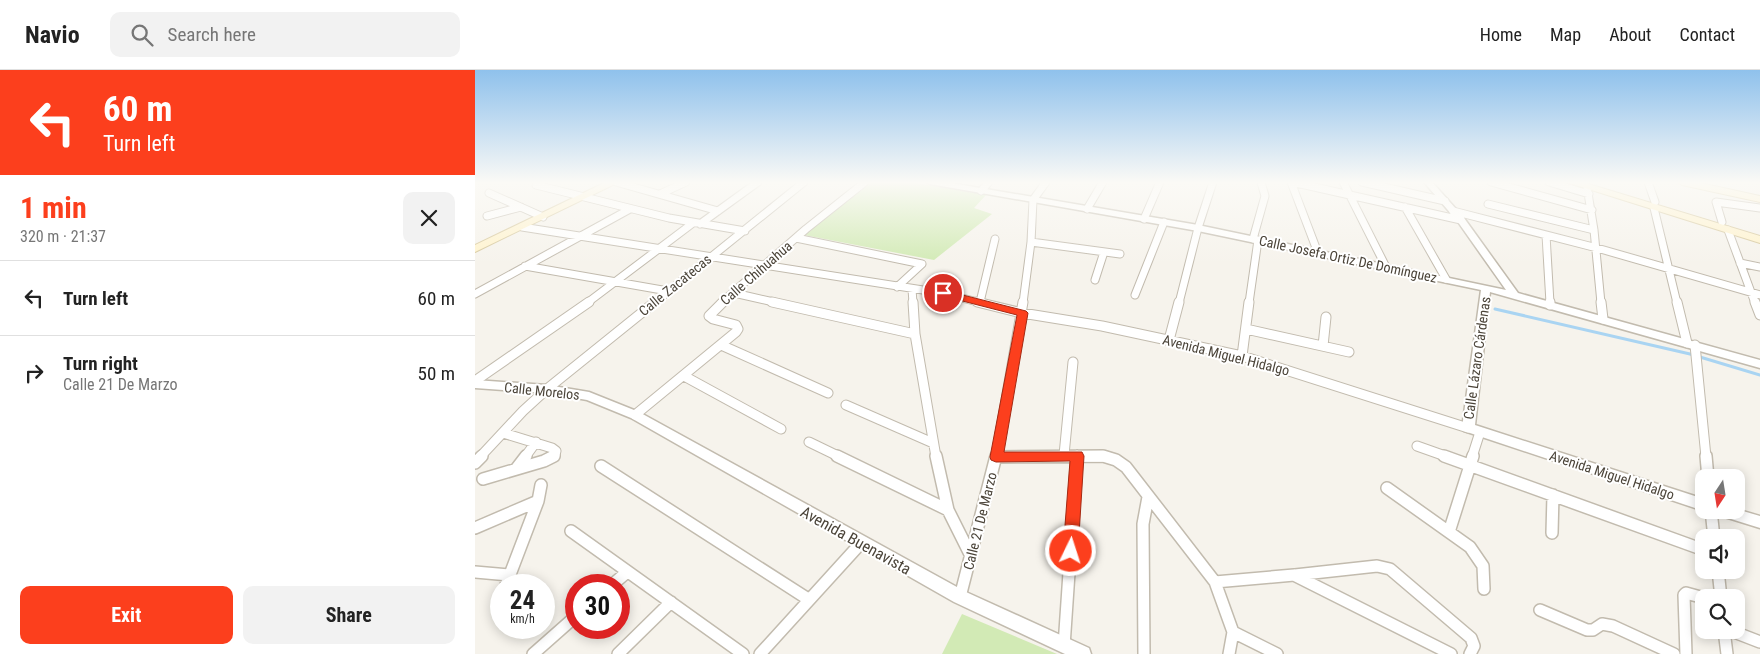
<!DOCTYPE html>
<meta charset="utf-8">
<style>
body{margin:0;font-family:"Roboto Condensed",sans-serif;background:#f2f2f2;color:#222;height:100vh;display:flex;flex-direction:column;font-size:19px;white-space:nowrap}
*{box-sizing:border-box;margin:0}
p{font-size:16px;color:#767676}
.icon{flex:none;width:28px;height:28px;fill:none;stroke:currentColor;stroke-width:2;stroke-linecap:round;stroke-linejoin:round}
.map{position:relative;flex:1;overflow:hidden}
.details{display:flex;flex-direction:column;background:#fff;width:475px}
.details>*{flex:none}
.hud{background:#fc3f1d;color:#fff;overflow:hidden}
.needle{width:32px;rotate:192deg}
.fabs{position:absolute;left:1220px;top:399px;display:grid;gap:10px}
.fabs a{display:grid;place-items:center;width:50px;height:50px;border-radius:10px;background:#fff;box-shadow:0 2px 12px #0003;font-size:25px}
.speed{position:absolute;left:15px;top:504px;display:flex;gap:10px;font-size:25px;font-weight:700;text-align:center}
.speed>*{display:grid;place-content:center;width:65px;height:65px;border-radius:50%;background:#fff;box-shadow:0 2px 12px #0003;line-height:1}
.speed small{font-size:12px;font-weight:400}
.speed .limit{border:8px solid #d22;background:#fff;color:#111}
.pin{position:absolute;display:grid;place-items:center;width:42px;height:42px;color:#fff;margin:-21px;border:2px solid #fff;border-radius:50%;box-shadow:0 1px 5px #0007}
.me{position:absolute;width:55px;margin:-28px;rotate:4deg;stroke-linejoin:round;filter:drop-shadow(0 0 4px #0008)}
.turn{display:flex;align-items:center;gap:18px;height:105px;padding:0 20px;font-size:22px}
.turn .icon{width:65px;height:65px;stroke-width:2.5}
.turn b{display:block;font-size:35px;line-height:42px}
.round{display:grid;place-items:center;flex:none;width:52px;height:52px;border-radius:10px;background:#f2f2f2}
.headline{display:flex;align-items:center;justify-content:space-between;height:85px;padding:0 20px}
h1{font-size:30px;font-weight:700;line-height:38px;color:#fc3f1d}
.primary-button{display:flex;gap:10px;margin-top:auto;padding:10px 20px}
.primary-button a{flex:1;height:58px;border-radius:10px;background:#fc3f1d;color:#fff;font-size:20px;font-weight:700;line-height:58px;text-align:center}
.primary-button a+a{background:#f2f2f2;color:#222}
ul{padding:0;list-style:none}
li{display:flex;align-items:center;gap:15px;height:75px;padding:0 20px;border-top:1px solid #e0e0e0}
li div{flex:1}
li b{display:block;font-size:19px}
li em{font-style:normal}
header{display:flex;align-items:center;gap:30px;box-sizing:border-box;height:70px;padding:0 25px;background:#fff;border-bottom:1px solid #e0e0e0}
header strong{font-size:24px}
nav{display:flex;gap:28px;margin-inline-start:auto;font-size:18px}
.search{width:350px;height:45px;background:#f2f2f2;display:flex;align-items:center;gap:12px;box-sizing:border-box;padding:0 18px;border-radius:10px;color:#767676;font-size:19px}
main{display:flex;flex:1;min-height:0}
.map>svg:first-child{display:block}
.green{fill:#d2eab5}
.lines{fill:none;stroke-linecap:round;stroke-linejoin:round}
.stream{stroke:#a9d4f2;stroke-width:3}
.minor-far2-casing{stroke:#c2bbae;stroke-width:9}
.minor-far1-casing{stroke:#c2bbae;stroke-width:11}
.minor-casing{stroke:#c2bbae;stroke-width:14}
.tertiary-casing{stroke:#c2bbae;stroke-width:3}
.secondary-casing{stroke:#d6c79b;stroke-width:2}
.minor-far2{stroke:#fff;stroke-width:7}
.minor-far1{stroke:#fff;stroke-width:9}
.minor{stroke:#fff;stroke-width:11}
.tertiary{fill:#fff;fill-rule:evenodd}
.secondary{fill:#fff3cd;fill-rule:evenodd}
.route{fill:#fc3f1d;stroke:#a42913}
.labels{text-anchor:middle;stroke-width:4;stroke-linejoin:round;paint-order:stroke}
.street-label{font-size:14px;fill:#4b4439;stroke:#fff}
.near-street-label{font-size:16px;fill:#4b4439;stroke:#fff}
</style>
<header>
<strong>Navio</strong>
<div class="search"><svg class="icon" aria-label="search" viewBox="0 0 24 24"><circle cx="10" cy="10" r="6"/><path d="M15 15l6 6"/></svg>Search here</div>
<nav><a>Home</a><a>Map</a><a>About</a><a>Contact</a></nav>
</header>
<main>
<section class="details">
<div class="hud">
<div class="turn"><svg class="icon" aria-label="left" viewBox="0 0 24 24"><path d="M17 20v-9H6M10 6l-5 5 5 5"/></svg><div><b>60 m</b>Turn left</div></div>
</div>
<div class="headline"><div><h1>1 min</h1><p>320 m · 21:37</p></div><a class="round"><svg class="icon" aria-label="close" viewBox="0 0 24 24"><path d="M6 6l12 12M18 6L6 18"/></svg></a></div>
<ul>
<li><svg class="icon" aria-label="left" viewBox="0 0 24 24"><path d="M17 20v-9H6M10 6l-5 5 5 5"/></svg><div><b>Turn left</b></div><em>60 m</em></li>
<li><svg class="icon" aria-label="right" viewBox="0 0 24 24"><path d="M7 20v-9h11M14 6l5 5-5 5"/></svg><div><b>Turn right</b><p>Calle 21 De Marzo</p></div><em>50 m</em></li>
</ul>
<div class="primary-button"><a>Exit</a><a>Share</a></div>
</section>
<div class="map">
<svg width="1285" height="584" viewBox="0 0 1285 584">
<rect width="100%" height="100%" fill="#f6f3ec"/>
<path class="green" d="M397,112H436L511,125L499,138L517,144L459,190L329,165Z
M487,544L582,584H467Z"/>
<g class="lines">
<path class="stream" d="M1020,239L1215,284L1285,305"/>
<defs>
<path id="minor-far2" d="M141,112L243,141
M816,112L843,183
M817,112L986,150
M868,112L911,197
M887,112L970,131
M1016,112L1117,140
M1074,112L1114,124
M1173,112L1180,132
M61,115L194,148L270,161
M1112,117L1119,160L1126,233
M506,121L514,112
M14,123L68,147
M185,124L211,112
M1013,134L1119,160
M930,137L971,209
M1179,138L1202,233
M612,139L628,112
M978,141L1122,178L1285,225
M12,146L46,137
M669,149L685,112
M1247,152L1241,132L1285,138
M225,154L283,112
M47,157L467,223L507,233
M1253,160L1280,233
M1071,165L1075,233
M321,168L447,194L422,217
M778,169L790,126L786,112
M556,172L645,184
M1265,193L1285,197
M50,196L193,221
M620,210L629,182
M437,219L438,233
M259,223L303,233
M0,224L155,139
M660,225L689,152
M505,232L520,169
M112,233L218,153
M179,233L329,112
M246,233L331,159L390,112
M548,233L556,172L558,130L571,112
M704,233L723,158L738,112
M774,233L783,170"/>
<path id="minor-far1" d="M297,232L440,264
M438,232L440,264L461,387
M502,232L547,243L627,256L767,286L993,358
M1075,232V235
M1126,232L1128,249
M1202,232L1212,273
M1280,232L1285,245
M771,259L874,282
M694,270L704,232
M246,275L353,323
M1220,275L1231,387
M848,276L851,247
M767,286L774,232
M209,306L306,359
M0,311L114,232
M371,335L458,373
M160,345L261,262L263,259L261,255L238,249L234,246L248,232
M28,363L77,378L81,381L80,385L76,387
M334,372L365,387
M942,376L973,387
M589,385L598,292
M5,387L48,341L72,319L180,232
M50,387L61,372
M521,387H631
M521,387L548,232
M997,387L1005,362"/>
<path id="minor" d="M362,386L473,440
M461,386L473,440L496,486
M969,386L1229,480
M1231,386L1233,408
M521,387L628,386L641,390L651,397L740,512L758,562L754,584
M0,393L7,386
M126,396L333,529
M41,399L51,386
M8,409L69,391L79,386
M912,418L995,477L1008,496L1009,519
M1236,440L1239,468
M0,458L63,431
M96,461L268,584
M974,462L998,386
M1077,463L1078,425
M1243,500L1246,528
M0,502L34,505
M820,505L902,496L915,499L996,568L999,576L995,584
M740,512L819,505L976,584
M31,515L63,431L66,415
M137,515L151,503
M485,527L521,386
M24,534L26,528
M1065,540L1112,560H1118L1127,554L1138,556L1199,584
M1249,560L1252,584
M1254,560L1285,572
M758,562L802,584
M589,576L602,386
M58,584L101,546
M143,584L196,532
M285,584L386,473
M669,584L668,454L673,427
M1211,584L1209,525L1211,523L1229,528"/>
<path id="tertiary" d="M451,112H470L723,155L1031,220L983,152L949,112H957L989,148L1043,223L1285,290V298L1015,222L1000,355L1229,429V440H1231L1229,441L989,361L987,358L1006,220L723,161L455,114Z
M0,310L72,315L114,322L164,342L491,522L614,578L616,584H590L479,532L156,348L112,330L72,323L0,318Z
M1261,439L1285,446V458L1240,444L1238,440Z"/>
<path id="secondary" d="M131,112H144L0,182V175Z
M1091,112H1107L1285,166V173Z
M1202,112H1221L1285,126V132L1207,115Z"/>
</defs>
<use href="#minor-far2" class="minor-far2-casing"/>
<use href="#minor-far1" class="minor-far1-casing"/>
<use href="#minor" class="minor-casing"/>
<use href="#tertiary" class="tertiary-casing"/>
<use href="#secondary" class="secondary-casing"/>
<use href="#minor-far2" class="minor-far2"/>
<use href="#minor-far1" class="minor-far1"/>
<use href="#minor" class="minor"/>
<use href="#tertiary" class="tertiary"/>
<use href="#secondary" class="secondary"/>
</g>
<linearGradient id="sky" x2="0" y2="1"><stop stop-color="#8fc1ec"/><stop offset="0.58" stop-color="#fbfaf6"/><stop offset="1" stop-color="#fbfaf6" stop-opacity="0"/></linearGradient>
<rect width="1285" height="194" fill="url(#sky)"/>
<path class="route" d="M468,220L551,241L553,243L529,382H607L609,386L603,481L601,485L596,487L590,485L588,481L595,391L521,392L516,390L515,387L542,245L464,225V221Z"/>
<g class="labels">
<g class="street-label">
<text transform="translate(873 189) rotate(12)" y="5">Calle Josefa Ortiz De Domínguez</text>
<text transform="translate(281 203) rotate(-41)" y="5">Calle Chihuahua</text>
<text transform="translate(200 215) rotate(-39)" y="5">Calle Zacatecas</text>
<text transform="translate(751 285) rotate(14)" y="5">Avenida Miguel Hidalgo</text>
<text transform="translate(1002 288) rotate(-82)" y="5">Calle Lázaro Cárdenas</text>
<text transform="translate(67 321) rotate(6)" y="5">Calle Morelos</text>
<text transform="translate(1137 405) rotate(18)" y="5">Avenida Miguel Hidalgo</text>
<text transform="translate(505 451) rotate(-76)" y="5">Calle 21 De Marzo</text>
</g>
<g class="near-street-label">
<text transform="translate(381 470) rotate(29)" y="6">Avenida Buenavista</text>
</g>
</g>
</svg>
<div class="fabs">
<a><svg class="needle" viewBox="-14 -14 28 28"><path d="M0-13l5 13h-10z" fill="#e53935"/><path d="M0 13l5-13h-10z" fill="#767676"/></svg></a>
<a><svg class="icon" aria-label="sound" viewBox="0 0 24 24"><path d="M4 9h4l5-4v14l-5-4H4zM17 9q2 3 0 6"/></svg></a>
<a><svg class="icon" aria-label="search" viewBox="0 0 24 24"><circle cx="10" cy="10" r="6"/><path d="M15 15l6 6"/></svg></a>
</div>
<div class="speed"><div>24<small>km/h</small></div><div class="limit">30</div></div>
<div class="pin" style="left:468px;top:223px;background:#d93025"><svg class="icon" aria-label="arrive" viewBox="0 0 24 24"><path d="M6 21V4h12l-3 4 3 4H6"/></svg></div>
<svg class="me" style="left:596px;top:481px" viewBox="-20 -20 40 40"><circle r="17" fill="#fc3f1d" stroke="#fff" stroke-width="3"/><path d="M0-11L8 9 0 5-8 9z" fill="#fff"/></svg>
</div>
</main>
